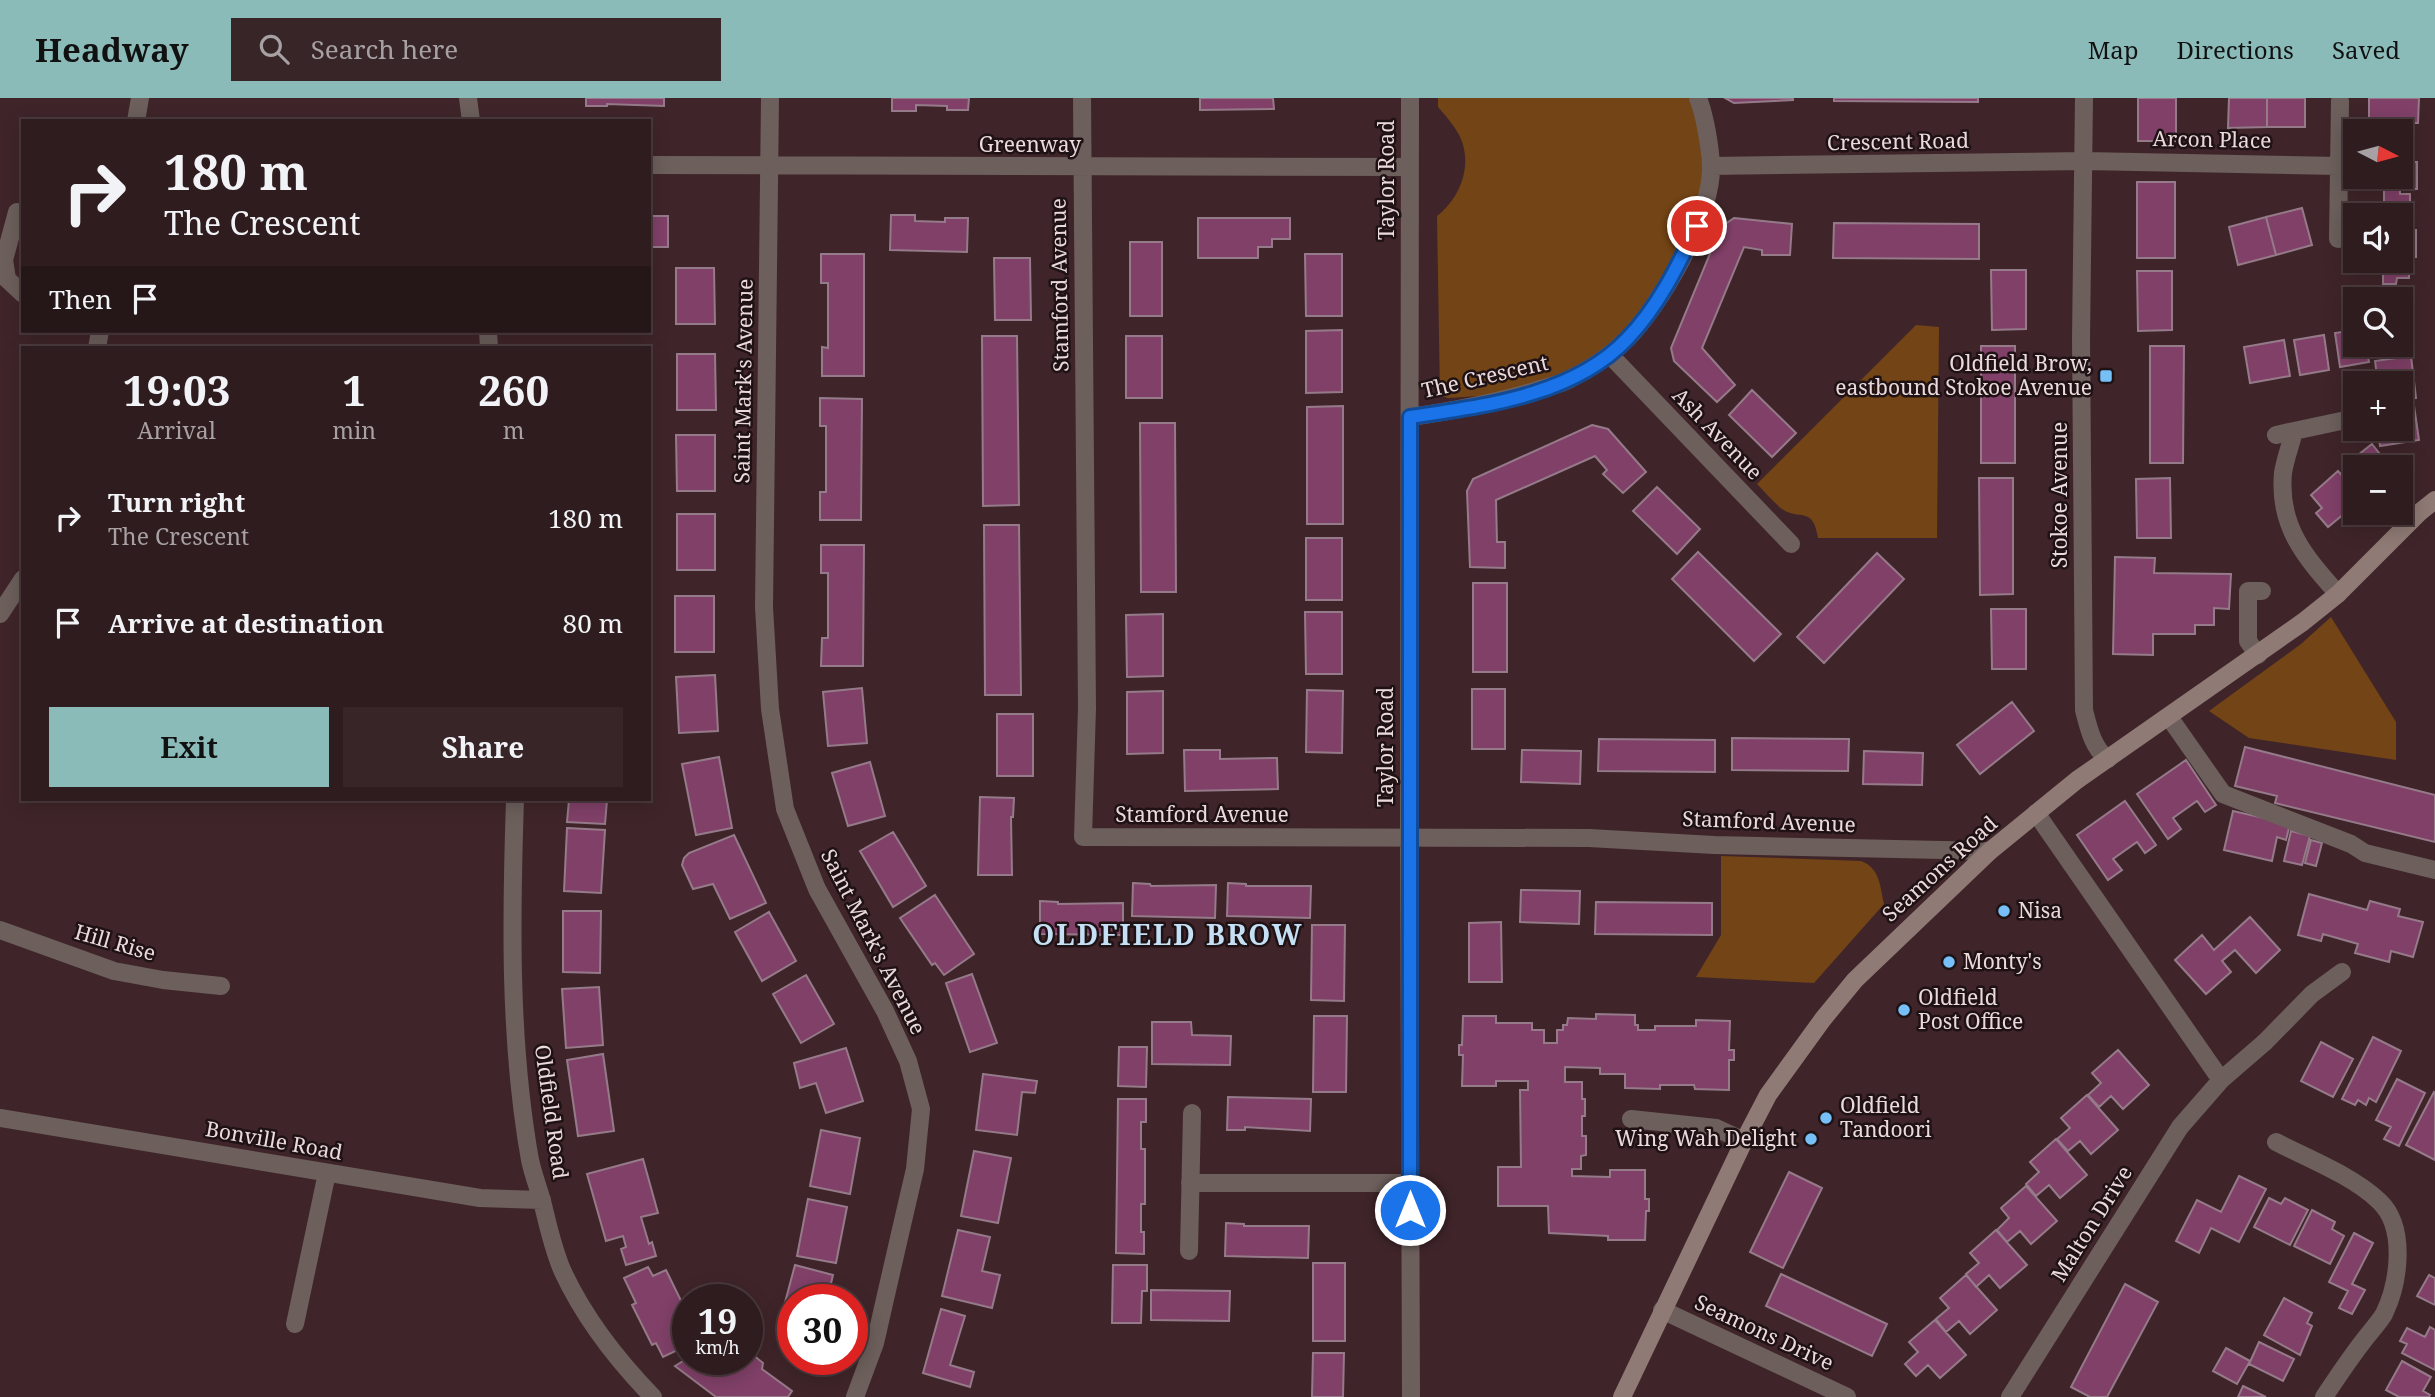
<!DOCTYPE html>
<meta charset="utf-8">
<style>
body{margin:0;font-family:"Noto Serif",serif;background:#372528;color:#f1f3f6;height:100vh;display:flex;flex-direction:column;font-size:26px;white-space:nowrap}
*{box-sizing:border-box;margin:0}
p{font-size:23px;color:#a7a1a4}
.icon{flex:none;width:38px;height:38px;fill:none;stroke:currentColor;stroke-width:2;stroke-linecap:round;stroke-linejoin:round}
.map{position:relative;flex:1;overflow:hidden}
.panel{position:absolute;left:21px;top:248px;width:630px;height:455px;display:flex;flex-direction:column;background:#2f1c1f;border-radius:0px;box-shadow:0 4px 18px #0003,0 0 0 2px #4a3a3d}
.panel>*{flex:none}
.hud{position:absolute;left:21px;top:21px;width:630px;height:214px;border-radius:0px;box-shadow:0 4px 18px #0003,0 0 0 2px #4a3a3d;background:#2f1c1f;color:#f1f3f6;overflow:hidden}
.needle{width:46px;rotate:96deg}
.buttons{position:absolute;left:2343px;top:21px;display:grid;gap:14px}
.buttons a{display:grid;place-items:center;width:70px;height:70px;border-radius:0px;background:#2f1c1f;box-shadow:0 4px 18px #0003,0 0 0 2px #4a3a3d;font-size:35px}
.speed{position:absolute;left:672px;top:1186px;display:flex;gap:14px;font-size:35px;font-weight:700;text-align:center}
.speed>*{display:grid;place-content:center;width:91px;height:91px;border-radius:50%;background:#2f1c1f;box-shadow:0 4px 18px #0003,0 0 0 2px #4a3a3d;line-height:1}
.speed small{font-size:18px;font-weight:400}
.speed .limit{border:10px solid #d22;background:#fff;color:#111}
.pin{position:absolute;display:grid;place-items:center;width:60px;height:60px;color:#fff;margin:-30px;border:4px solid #fff;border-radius:50%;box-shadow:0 2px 7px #0007}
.me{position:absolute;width:77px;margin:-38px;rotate:0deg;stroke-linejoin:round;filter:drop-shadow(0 0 5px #0008)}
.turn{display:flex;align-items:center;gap:24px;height:147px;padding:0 28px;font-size:32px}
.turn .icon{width:91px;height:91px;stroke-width:2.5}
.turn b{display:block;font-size:49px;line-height:60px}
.then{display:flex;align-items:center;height:66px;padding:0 28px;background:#0003;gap:14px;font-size:26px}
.eta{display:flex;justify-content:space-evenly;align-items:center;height:119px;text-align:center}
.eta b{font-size:42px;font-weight:700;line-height:49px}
.cta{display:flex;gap:14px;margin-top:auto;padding:14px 28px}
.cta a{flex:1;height:80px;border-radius:0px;background:#8bbbb9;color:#111;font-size:28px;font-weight:700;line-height:80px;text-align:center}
.cta a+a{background:#372528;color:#f1f3f6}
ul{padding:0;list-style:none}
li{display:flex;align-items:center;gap:21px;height:105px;padding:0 28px}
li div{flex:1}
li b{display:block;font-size:26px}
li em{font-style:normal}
header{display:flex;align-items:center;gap:42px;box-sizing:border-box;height:98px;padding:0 35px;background:#8bbbb9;color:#111}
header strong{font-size:33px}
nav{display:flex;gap:38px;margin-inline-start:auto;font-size:24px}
.search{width:490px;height:63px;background:#372528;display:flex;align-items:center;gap:18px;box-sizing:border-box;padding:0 24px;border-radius:0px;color:#a7a1a4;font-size:26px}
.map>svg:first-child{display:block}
.green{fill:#734415}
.building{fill:#814068;stroke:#957a89;stroke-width:2}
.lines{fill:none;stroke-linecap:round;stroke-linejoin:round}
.lane{stroke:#6c5f5c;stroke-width:18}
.street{stroke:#6c5f5c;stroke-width:18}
.secondary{stroke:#8f7a75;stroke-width:18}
.route-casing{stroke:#114b97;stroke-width:18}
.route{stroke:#1a73e8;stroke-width:12}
.poi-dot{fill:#77bff7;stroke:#1e1214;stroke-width:2.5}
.labels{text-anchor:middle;stroke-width:5;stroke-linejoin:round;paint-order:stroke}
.street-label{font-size:21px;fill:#ebd9db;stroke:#1e1214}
.poi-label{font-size:21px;fill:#ebd9db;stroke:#1e1214;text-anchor:start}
.district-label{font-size:28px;font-weight:bold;letter-spacing:2px;fill:#c5dff4;stroke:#1e1214}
</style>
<header>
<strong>Headway</strong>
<div class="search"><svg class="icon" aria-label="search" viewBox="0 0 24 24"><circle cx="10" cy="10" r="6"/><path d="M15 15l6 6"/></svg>Search here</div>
<nav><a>Map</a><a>Directions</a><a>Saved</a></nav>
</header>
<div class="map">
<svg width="2435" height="1299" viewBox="0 0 2435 1299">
<rect width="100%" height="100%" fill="#3f2529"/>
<path class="green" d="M1438,0H1693L1697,10L1704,86L1670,174L1625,236L1567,278L1509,296L1448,300L1440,297L1437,118C1462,99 1474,63 1458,35C1453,26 1445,17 1438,9Z
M1916,227L1939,229L1937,440H1818C1813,407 1799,423 1782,411C1773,404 1765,394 1757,386Z
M2331,519L2396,624V662L2249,640L2209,613L2301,546Z
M1721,758L1861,763C1880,770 1880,788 1884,806L1814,885L1696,879L1721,837Z"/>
<path class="building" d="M586,0H664V8L607,6V8H586Z
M892,0H969L968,12H947V8L916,7V13H892Z
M1200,0H1273L1274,11L1200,12Z
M1725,0H1793V2L1734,5Z
M1834,0H1978V4L1834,3Z
M2138,0H2176V43H2138Z
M2229,0H2267V29L2228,30Z
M2267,0H2305V29H2267Z
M2369,0H2419L2418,25H2402V30H2411V46H2401V33H2385V20H2369Z
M2401,64H2417V91H2400V96H2410V112H2398V117H2384V86H2367V79H2401Z
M2137,84H2175V160H2137Z
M2302,110L2312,147L2276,157L2266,119Z
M891,117H915V123L945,124V120H968L967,154L890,152Z
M649,118H668V149H649Z
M2266,119L2276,157L2238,167L2229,129Z
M1198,120H1290V141H1272V149H1258V160H1198Z
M1734,120L1792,126L1790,157H1762V152L1744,149L1702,250L1735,287L1717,304L1674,263L1671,250L1721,129Z
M1834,125L1979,126V161L1833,160Z
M2401,132H2416V159H2401Z
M1130,144H1162V218H1130Z
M821,156H864V278H822V249L828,250V185H821Z
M1305,156H1342V218H1306Z
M994,160H1030L1031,222H995Z
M2383,163L2409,164V180H2397L2396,186H2383Z
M676,170H714L715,226H676Z
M1991,172H2026V231L1992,232Z
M2137,173H2172V232L2138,233Z
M1342,232V294L1306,295V233Z
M2356,232V247H2373L2366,248L2369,264L2340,269L2335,235Z
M2324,237L2329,272L2300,277L2294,242Z
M982,238H1017L1019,407L983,408Z
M1126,238H1162V300H1126Z
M2284,242L2290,278L2250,285L2244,249Z
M1981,248H2015V365H1981Z
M2150,248H2184L2183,365H2150Z
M677,256H715L716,312H677Z
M2411,258L2416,300L2401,303V285H2378L2375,263Z
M1752,292L1796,335L1772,359L1729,317Z
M820,300L862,301L861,422H820V394H826V328H820Z
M2413,301L2419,342L2380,348L2378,331H2401V303Z
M1343,308V426H1307V309Z
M1140,325H1175L1176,494H1141Z
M1592,327L1608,331L1646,374L1623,395L1603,376L1607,372L1595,358L1496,402L1497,444H1505V470L1470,469L1467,393L1473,381Z
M676,337H715V393H677Z
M2372,346L2390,369H2356V374L2348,365Z
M2338,373L2356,393V406L2328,429L2316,415L2322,410L2311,397Z
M1979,380H2013V496L1980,497Z
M2170,380L2171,440H2137L2136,381Z
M1657,389L1700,431L1677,456L1633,413Z
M677,416H715V472H677Z
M984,427H1019L1021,597H985Z
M1306,440H1342V502H1306Z
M821,447H864L863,568H821L822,540H828V475H821Z
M1698,454L1781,536L1754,563L1672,481Z
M1877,455L1904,481L1824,565L1797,539Z
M2115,459L2155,460L2154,475L2231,476L2229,511L2214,510V527H2195V536H2153V557L2113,556Z
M1473,485H1507V574H1473Z
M675,498H714V554H675Z
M1991,511H2026V571H1992Z
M1305,514H1342V576H1306Z
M1163,516V578L1127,579L1126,517Z
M715,577L718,633L679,635L676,579Z
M862,590L867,645L828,648L823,594Z
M1472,591H1505V651H1472Z
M1307,592L1343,593L1342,655L1306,654Z
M1163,593V655L1127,656V594Z
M2012,604L2034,633L1980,676L1957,647Z
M997,616H1033V678H997Z
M1732,640L1849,641L1848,673L1732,672Z
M1599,641L1715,642V674L1598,673Z
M2245,649L2435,697V744L2275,705L2277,698L2235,688Z
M1184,652H1220V661L1277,660L1278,691L1185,693Z
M1522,652L1581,653L1580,686L1521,684Z
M1864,653L1923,655L1922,687L1863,686Z
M719,659L732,730L696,737L682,666Z
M2186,662L2216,707L2205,714L2197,703L2173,720L2181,731L2168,741L2137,696Z
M870,664L885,718L848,728L832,675Z
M980,699L1014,700L1013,719H1011L1012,777H978Z
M569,702H607L605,726L567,724Z
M2125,703L2156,747L2145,755L2137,744L2113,761L2122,772L2108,782L2077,737Z
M2233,713L2290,726L2286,742L2277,739L2272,763L2224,752Z
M567,730L605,732L601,795L564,793Z
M2291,733L2310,738L2302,767L2284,763Z
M893,734L926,788L893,809L860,753Z
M734,737L766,805L730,821L713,786L693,791L682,767L684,760L689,755Z
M2311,742L2322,745L2316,768L2305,765Z
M1133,785L1150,786L1151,788L1216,787L1215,820L1132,818Z
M1228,785L1246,786V788H1311L1310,820L1227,818Z
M1521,792L1580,793L1579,826L1520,824Z
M2309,796L2367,812L2370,803L2400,811L2398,818L2423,824L2413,859L2391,853L2389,864L2355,855L2358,846L2323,836L2321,843L2298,837Z
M935,797L974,856L944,877L935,865L932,867L900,820Z
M1040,803L1058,804V806L1123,805V837L1040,836Z
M1596,804L1712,805V837L1595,836Z
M563,813H601L600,875L563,874Z
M769,814L796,863L762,883L735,834Z
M2250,819L2280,852L2256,875L2235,852L2222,863L2231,874L2206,896L2175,862L2202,837L2214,852Z
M1501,824L1502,884H1469V825Z
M1312,827H1345L1344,903L1311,902Z
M972,876L997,945L970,954L946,885Z
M806,877L834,926L801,945L773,896Z
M599,889L603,947L566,950L562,891Z
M1596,916L1635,917V927H1638V932H1655V928H1696V922L1730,923L1729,952H1734V962H1729V992L1695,991L1694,987H1660V991L1625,990V976H1600V970L1565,969V984H1582V1001H1585V1018H1582V1038H1586V1057L1581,1058V1071H1572V1078L1610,1079V1072H1645V1101H1649V1113H1646L1645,1142H1608V1138L1549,1135L1548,1108H1498V1069H1521L1520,992H1528V983H1496V988H1462L1463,957H1459V947H1462L1463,918H1496V925H1532V932H1544V945H1557V932H1563V927H1567L1568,920L1596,921Z
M1314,918H1347L1346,994H1313Z
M1152,924H1191L1192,937L1231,938L1230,967L1152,966Z
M2373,939L2401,953L2376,1004L2369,1000L2366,1007L2358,1002L2355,1007L2342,1001Z
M2321,944L2353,961L2333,999L2301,983Z
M1119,949H1147L1146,989L1118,988Z
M846,950L863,1003L826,1015L816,985L800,990L794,965Z
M2118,952L2149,987L2123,1011L2111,998L2099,1009L2088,997L2101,985L2092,975Z
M603,956L614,1033L578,1038L567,962Z
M983,976L1037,983L1035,995L1022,994L1017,1037L976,1032Z
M2397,981L2425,995L2399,1048L2384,1041L2391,1029L2376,1022Z
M2434,994L2435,995V1062L2406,1047Z
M2087,997L2118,1032L2091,1056L2080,1043L2068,1053L2057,1041L2070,1030L2061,1020Z
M1228,999L1311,1001L1310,1033L1245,1029V1032H1227Z
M1118,1001H1146V1024H1141V1051H1145V1106H1141V1134H1144V1156L1116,1155Z
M821,1032L860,1040L850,1096L810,1088Z
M2056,1041L2087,1077L2060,1100L2049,1087L2036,1098L2026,1086L2039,1074L2030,1064Z
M974,1053L1011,1060L998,1125L961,1118Z
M643,1061L658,1115L641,1119L649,1146L652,1144L656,1158L626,1167L621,1151L626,1149L623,1138L606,1143L587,1076Z
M1789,1074L1822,1090L1783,1170L1750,1154Z
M2239,1078L2266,1091L2239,1144L2211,1130L2199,1155L2176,1143L2197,1102L2221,1114Z
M2026,1088L2057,1123L2031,1146L2020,1133L2007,1144L1997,1132L2009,1120L2001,1110Z
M2269,1100L2281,1106L2285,1100L2308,1112L2290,1147L2254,1129Z
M808,1101L847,1109L836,1165L797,1158Z
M2312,1112L2335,1124L2332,1131L2344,1138L2330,1166L2294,1148Z
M1226,1125L1244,1126V1128H1309L1308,1160L1225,1158Z
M958,1132L990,1139L982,1173L1000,1177L992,1210L942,1198Z
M1996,1132L2027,1167L2000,1190L1989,1177L1976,1189L1966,1176L1979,1165L1970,1155Z
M2354,1135L2373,1145L2352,1186L2365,1192L2352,1216L2339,1210L2348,1193L2329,1184Z
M1313,1165H1345V1243H1313Z
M795,1167L833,1177L827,1202H793V1226L780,1223Z
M1113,1167H1147V1193H1142L1141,1225H1112Z
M648,1169L653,1178L666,1172L688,1217V1221L683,1223L688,1233V1247L663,1259L656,1245L652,1247L632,1207L636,1205L624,1180Z
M1781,1176L1887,1226L1872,1258L1766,1208Z
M1966,1177L1997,1212L1970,1236L1959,1223L1946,1234L1936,1221L1949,1210L1940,1200Z
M2429,1177L2435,1180V1207L2417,1198Z
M2125,1186L2158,1204L2107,1299H2090L2071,1289Z
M1151,1192L1230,1193L1229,1223L1151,1222Z
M2284,1200L2312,1215L2307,1225L2312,1228L2300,1257L2264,1237Z
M941,1211L965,1218L950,1267L974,1274L970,1289L923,1275Z
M1935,1222L1966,1257L1940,1280L1928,1267L1916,1278L1905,1266L1918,1254L1909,1244Z
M2430,1229L2435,1232V1272L2402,1255L2407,1246L2400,1243L2407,1230L2425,1239Z
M2259,1244L2294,1261L2283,1283L2249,1266Z
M2226,1250L2250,1263L2237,1286L2213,1273Z
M747,1252L763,1265L762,1271L792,1293L788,1299H716L675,1268L688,1260V1262H747Z
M1313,1255H1344L1343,1299H1312Z
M2402,1263L2431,1279L2423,1293L2430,1297L2429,1299H2399L2386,1292Z
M2243,1288L2266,1299H2238Z"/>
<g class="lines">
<path class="lane" d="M17,114L4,162L7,181L23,196
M2258,557L2248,543V493H2262
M2169,619L2223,696L2351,746L2365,755L2435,772
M2265,944L2312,896L2342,874
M1631,1021L1716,1030L1744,1043"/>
<path class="street" d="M468,0L471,23
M770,0L764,509L770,611L785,711L817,791L885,913L908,963L921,1011L915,1071L899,1140L875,1245L855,1299
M1082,0L1087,610L1083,739L1589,740L1714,747L1990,753
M1410,0L1409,741L1411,1299
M2084,0L2081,241L2084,612C2088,628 2093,651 2108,661
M136,23L140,0
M649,67L1410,69
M1711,68L2085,63L2339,68
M2338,141L2340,3
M488,233L489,250
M97,250L100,233
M1610,257L1791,446
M1410,319C1452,313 1494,305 1534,293C1546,289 1559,287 1570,281C1590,271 1610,258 1626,242C1661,207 1712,118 1711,68C1710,48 1705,18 1698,0
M2276,337L2294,333
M2338,496C2305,459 2278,428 2283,375C2285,361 2291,346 2294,333L2341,323
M0,516L23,481
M515,702C511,821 509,944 530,1062C533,1076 538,1089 542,1103C548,1127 553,1152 563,1174C584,1219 619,1264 653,1299
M2036,715L2221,982
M0,832L114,873L163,882L221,888
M0,1020L480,1100L542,1102
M2276,1044C2309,1061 2353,1078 2379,1103C2407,1129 2399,1185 2384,1216C2378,1226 2368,1236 2361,1246C2348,1263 2336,1281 2324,1299
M1190,1085H1410
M1189,1153L1192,1015
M1662,1212L1847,1299
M295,1226L327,1075
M2010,1299L2180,1029L2221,982L2265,944"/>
<path class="secondary" d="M1622,1299L1744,1043L1768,997L1823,921L1855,882L1990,753L2077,682L2303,524L2338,496L2420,414L2435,402"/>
</g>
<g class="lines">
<defs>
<path id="route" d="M1410,1112V319C1483,308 1573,298 1627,241C1658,209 1678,168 1697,128"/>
</defs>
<use href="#route" class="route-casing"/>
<use href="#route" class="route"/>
</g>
<g class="poi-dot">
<rect x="2099" y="271" width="14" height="14" rx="3.5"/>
<circle cx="2004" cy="813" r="7"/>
<circle cx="1949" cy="864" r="7"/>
<circle cx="1904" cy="912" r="7"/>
<circle cx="1826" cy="1020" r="7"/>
<circle cx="1811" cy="1041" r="7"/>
</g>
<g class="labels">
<g class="street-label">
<text transform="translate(2212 42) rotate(1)" y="7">Arcon Place</text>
<text transform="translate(1898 44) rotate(-1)" y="7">Crescent Road</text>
<text x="1030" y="54">Greenway</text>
<text transform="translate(1387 82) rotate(-90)" y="7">Taylor Road</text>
<text transform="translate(1060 187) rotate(-91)" y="7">Stamford Avenue</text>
<text transform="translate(1485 279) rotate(-13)" y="7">The Crescent</text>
<text transform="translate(744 283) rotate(-89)" y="7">Saint Mark's Avenue</text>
<text transform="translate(1717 336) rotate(46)" y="7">Ash Avenue</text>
<text transform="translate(2060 397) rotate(-90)" y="7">Stokoe Avenue</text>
<text transform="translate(1386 649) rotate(-90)" y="7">Taylor Road</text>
<text x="1202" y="724">Stamford Avenue</text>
<text transform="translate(1769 724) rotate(2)" y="7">Stamford Avenue</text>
<text transform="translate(1940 771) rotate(-42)" y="7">Seamons Road</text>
<text transform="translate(873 844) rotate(63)" y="7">Saint Mark's Avenue</text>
<text transform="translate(115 845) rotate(16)" y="7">Hill Rise</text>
<text transform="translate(551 1014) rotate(82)" y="7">Oldfield Road</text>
<text transform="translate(274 1043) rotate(10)" y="7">Bonville Road</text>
<text transform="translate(2092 1126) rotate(-58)" y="7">Malton Drive</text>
<text transform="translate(1764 1235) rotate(25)" y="7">Seamons Drive</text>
</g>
<g class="poi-label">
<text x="2092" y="273" text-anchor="end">Oldfield Brow,<tspan x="2092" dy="24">eastbound Stokoe Avenue</tspan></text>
<text x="2018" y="820">Nisa</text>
<text x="1963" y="871">Monty's</text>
<text x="1918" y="907">Oldfield<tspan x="1918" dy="24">Post Office</tspan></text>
<text x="1840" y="1015">Oldfield<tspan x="1840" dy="24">Tandoori</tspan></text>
<text x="1797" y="1048" text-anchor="end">Wing Wah Delight</text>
</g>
<g class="district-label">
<text x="1168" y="847">OLDFIELD BROW</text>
</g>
</g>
</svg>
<div class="buttons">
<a><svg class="needle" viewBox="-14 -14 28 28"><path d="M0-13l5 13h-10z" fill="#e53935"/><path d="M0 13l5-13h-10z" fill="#a7a1a4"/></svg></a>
<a><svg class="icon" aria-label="sound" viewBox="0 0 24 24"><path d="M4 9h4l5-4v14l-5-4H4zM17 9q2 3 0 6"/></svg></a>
<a><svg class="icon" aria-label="search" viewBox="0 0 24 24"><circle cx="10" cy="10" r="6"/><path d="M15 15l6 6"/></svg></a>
<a>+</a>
<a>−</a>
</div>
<div class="speed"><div>19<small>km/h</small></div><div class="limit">30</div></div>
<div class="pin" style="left:1697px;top:128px;background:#d93025"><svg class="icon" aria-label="arrive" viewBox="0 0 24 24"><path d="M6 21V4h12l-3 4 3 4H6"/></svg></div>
<svg class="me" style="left:1410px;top:1112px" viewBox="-20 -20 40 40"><circle r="17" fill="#1a73e8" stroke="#fff" stroke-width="3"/><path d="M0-11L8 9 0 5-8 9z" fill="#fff"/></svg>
<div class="hud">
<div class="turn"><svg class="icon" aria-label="right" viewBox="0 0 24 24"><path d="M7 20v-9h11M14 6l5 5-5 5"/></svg><div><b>180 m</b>The Crescent</div></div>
<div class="then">Then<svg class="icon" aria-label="arrive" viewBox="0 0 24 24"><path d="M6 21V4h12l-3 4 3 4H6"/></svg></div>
</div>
<section class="panel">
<div class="eta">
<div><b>19:03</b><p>Arrival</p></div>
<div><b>1</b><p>min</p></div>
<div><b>260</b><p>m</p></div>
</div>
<ul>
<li><svg class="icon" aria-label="right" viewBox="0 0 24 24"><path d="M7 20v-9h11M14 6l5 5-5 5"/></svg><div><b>Turn right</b><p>The Crescent</p></div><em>180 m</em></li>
<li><svg class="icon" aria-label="arrive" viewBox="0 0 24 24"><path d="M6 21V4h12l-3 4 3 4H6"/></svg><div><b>Arrive at destination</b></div><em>80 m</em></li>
</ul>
<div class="cta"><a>Exit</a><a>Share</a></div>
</section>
</div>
